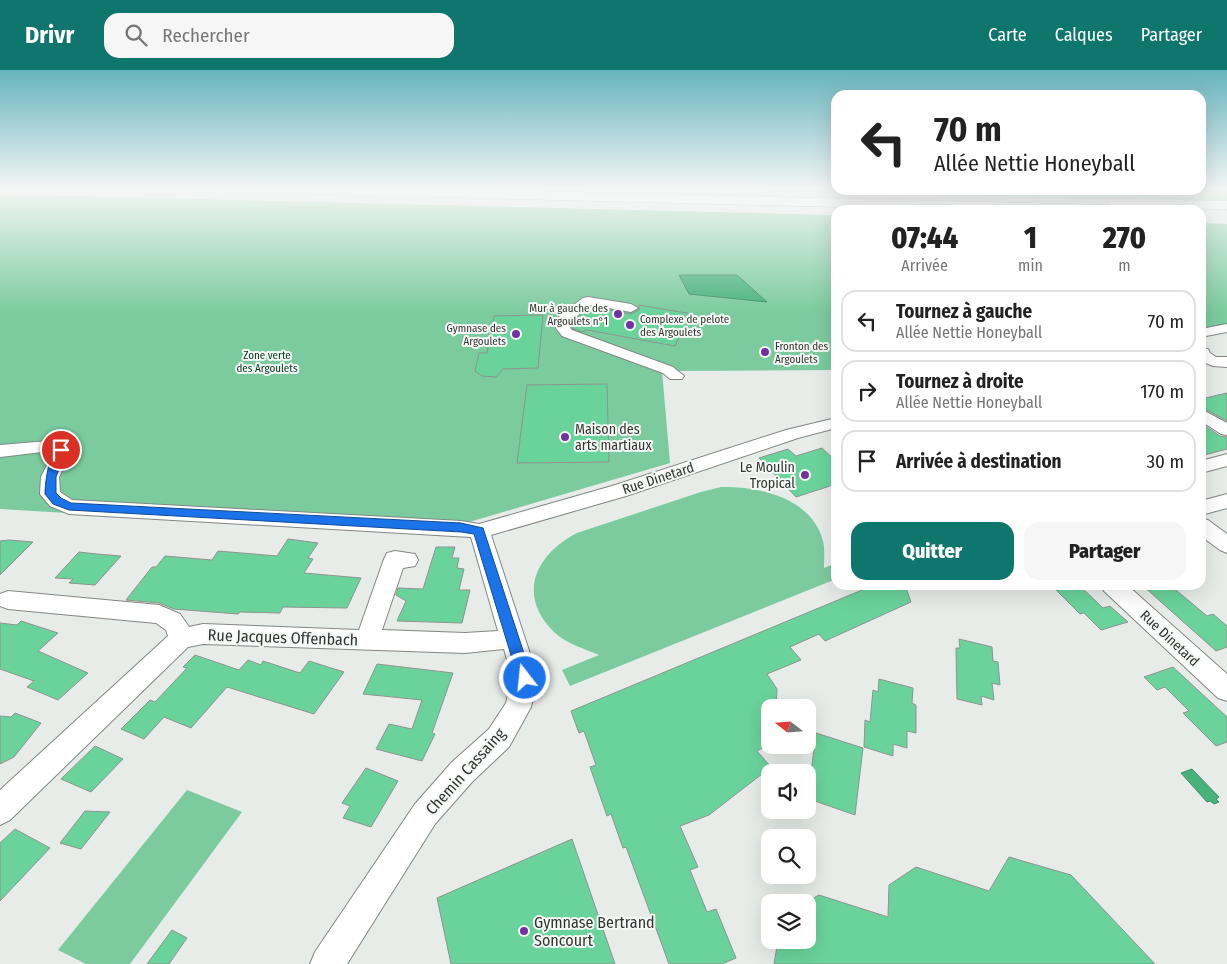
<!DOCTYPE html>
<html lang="fr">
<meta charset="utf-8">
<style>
body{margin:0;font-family:"Fira Sans Condensed",sans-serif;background:#f6f6f6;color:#222;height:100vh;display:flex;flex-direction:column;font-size:19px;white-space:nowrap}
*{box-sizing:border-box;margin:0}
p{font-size:16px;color:#767676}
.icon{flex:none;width:28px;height:28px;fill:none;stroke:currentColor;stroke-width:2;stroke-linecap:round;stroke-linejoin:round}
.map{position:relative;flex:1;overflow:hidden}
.details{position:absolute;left:831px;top:135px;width:375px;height:385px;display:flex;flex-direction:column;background:#fff;border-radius:15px;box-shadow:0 5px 20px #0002}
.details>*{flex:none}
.hud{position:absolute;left:831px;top:20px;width:375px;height:105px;border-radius:15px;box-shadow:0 5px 20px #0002;background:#fff;color:#222;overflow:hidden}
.needle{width:32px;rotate:287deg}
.tools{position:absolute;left:761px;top:629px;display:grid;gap:10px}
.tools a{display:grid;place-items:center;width:55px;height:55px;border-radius:10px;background:#fff;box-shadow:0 5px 20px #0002;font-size:25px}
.pin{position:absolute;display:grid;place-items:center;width:42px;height:42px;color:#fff;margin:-21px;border:2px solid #fff;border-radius:50%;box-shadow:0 1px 5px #0007}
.me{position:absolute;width:55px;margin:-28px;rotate:344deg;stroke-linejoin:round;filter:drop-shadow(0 0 4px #0008)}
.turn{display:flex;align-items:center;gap:18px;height:105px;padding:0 20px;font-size:22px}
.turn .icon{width:65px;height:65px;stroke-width:2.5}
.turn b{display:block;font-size:35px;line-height:42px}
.eta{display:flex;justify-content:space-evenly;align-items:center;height:85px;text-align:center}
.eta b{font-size:30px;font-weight:800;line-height:35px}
.cta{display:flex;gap:10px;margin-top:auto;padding:10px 20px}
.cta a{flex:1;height:58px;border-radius:15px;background:#0f766e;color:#fff;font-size:20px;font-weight:800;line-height:58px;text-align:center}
.cta a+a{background:#f6f6f6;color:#222}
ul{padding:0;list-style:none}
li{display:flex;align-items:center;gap:15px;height:62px;margin:0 10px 8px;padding:0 10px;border:2px solid #e0e0e0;border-radius:15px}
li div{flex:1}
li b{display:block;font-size:19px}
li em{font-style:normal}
header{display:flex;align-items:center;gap:30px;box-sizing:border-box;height:70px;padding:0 25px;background:#0f766e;color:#fff}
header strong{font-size:24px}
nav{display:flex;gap:28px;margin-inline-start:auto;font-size:18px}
.search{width:350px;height:45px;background:#f6f6f6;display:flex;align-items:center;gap:12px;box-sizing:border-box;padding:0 18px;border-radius:15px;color:#767676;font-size:19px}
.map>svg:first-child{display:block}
.green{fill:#7bcb9e}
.water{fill:#47b27c;stroke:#418c66}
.building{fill:#6ad39b;stroke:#8f9390}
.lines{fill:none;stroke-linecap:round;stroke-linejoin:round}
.minor-casing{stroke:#838784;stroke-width:2}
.highway-casing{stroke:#838784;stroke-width:1}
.minor{fill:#fff;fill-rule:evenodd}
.highway{fill:#fff;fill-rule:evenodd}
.route{fill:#1a73e8;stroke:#114b97}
.poi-dot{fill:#742fa3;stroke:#f5f9f6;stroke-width:2}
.labels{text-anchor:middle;stroke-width:4;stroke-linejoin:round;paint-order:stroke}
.far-poi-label{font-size:11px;fill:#343534;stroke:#f5f9f6;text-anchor:end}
.far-park-label{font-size:11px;fill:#03331d;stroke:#f5f9f6}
.poi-label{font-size:14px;fill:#343534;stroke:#f5f9f6;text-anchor:start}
.street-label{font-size:14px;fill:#343534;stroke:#f5f9f6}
.near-street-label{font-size:16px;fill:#343534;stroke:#f5f9f6}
.near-poi-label{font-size:16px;fill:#343534;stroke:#f5f9f6;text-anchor:start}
</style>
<header>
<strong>Drivr</strong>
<div class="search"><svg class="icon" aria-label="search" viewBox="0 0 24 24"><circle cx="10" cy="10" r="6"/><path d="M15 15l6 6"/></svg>Rechercher</div>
<nav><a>Carte</a><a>Calques</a><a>Partager</a></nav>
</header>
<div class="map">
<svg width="1227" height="894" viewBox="0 0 1227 894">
<rect width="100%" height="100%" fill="#e7ece9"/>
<path class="green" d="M643,118L1227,120V132L706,120Z
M0,124L836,145V300L662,301L670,393L466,453L84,444L0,439Z
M1201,153L1227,154V254L1201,259Z
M721,417C759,416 812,428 823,471C825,479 824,489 824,498L836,493V509L570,616L562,600L599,585C583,578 567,574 554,562C516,525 536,484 577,463L701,422Z
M187,720L242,742L130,894H86L58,880Z"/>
<path class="water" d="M679,205H737L767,232L689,224Z
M1192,699L1219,727L1216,729L1219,732L1214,734L1210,731L1207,732L1181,703Z"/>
<path class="building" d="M639,235L692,244L675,276L587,260L582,262L572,258L592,237L631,244L639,240Z
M543,245L538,298L503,299L496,307L482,306L475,301L479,283H487L494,246Z
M607,314L609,392L517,393L527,315Z
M1227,323V351L1201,337V329Z
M1201,353L1220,366L1227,367V379L1201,386Z
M822,378L836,391V414L796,427L759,388L788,379L796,386Z
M288,469L318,473L308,488L313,489L304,503L361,508L347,538L283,537L280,543L240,542L238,544L174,539L159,533L126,530L152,497H156L165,486L212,490L218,481L277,486Z
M9,470L33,472L0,505V471Z
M436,477H455L452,488H459L457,498L464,499L459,520H470L462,553L397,551L406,531L396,525L398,518L423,519Z
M79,482L97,484L121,486L95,515L69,513L73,509L55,508Z
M874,515H905L911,532L825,571L819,564L790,577L801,590L767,604L777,619L776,638H770V674L757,681L771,697L709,745L680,756L698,797L690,800L707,842L716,839L736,888L722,894H669L626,777L623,778L611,744L607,746L590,697L596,695L584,661L579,663L571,641Z
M1051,515H1079L1103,538L1110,536L1128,552L1101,560L1084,543L1080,544Z
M1142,515H1170L1207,546L1213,544L1227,556V577L1216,581Z
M21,551L58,563L38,581L88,603L58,630L27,617L34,611L0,599V553L17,555Z
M959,569L992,577L993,591L998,592L1000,615L992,613L994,630L981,626L982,635L957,629L956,578H960Z
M195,585L239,600L248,590L261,595L263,591L300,603L309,591L344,602L314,644L227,617L191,658L164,647L144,669L121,659L150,630L155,632L187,598L183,597Z
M377,594L453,603L432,663L435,664L422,691L376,679L389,654L412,659L422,630L363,624Z
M1173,597L1227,647V672L1216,676L1183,643L1189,641L1165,617L1157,620L1144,607Z
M879,609L913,618L912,633L916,635V663L907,661V678L893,674V686L864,677L865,650L870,652L873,620L878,622Z
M15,643L41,653L14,687L0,694V646L11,647Z
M816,663L863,678L855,745L812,730L814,720L809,718Z
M95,676L123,689L91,722L61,709Z
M366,698L398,711L371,757L343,748L350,736L342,733Z
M85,741L110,742L81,779L60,773Z
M15,759L50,778L0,831V773Z
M572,769L615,894H451L437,828Z
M1009,787L1071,805L1155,894H774L778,870H808V831L819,825L888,847L889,815L916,797L989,821Z
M172,860L187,868L169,894H147Z"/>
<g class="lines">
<defs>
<path id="minor" d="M588,227L631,234L638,238L631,242L591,235L572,250L570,258L572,260L673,297L684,306L682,309H670L663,303L562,266L556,258L560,245L583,228Z
M1227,254V262L1201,267V259Z
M1201,278L1208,279L1210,283L1216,287H1227V297L1213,296L1201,291Z
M1201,339L1227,353V365L1221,364L1201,351Z
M836,348V358L798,368L626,426L491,465L538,608L531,637L509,677L472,712L435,754L347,894H310L315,882L415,734L452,692L489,659L506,633L512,608L504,579L465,583L203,574L188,577L10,750L0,755V720L168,566L166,560L156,553L8,539L0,536V524L8,521L159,535L180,544L189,557L203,554L359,560L384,489L387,483L395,481L415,484L418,490L415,496L403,498L382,560L465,563L498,561L471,467L69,444L50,436L40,424L41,407L50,389L51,381L0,387V375L61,370L67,371L70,375L68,389L59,407L60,422L72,430L461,451L479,454L612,416L786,360Z
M1227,384V396L1201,403V391Z
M1227,424V438L1201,445V431Z
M1201,448L1208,450L1227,464V483L1220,480L1201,466Z
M1101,515H1127L1227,604V631L1218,628L1104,521Z"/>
<path id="highway" d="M232,118H405L1108,135L1107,133L1109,130L1114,129L1227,131V139L1138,138L1139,140H959L239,122Z"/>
</defs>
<use href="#minor" class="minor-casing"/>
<use href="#highway" class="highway-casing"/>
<use href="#minor" class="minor"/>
<use href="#highway" class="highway"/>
</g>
<linearGradient id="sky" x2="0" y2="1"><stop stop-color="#67b3bd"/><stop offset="0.49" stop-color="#f4f6f5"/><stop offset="1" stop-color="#f4f6f5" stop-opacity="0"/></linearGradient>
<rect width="1227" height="243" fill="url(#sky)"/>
<path class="route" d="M61,376L66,380L56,407V423L61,428L71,433L461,453L483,458L532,608L530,612L525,614L520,612L518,608L474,464L461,462L69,440L53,434L45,424C45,412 49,380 61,376Z"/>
<g class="poi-dot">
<circle cx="618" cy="244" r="5"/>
<circle cx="630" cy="255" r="5"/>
<circle cx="516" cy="264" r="5"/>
<circle cx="765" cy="282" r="5"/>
<circle cx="565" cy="367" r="5"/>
<circle cx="805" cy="405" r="5"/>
<circle cx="524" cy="861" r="5"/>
</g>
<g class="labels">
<g class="far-poi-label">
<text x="608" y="242">Mur à gauche des<tspan x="608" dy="13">Argoulets n°1</tspan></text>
<text x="640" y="253" text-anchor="start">Complexe de pelote<tspan x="640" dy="13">des Argoulets</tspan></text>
<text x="506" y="262">Gymnase des<tspan x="506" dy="13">Argoulets</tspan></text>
<text x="775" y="280" text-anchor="start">Fronton des<tspan x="775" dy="13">Argoulets</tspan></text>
</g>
<g class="far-park-label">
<text x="267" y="289">Zone verte<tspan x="267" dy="13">des Argoulets</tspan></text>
</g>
<g class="poi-label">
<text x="575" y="364">Maison des<tspan x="575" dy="16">arts martiaux</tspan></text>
<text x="795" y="402" text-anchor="end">Le Moulin<tspan x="795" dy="16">Tropical</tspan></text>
</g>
<g class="street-label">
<text transform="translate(658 408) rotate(-18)" y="5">Rue Dinetard</text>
<text transform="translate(1170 568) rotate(43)" y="5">Rue Dinetard</text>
</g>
<g class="near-street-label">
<text transform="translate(283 567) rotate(2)" y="6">Rue Jacques Offenbach</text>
<text transform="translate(465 701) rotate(-48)" y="6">Chemin Cassaing</text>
</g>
<g class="near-poi-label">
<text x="534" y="858">Gymnase Bertrand<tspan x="534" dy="18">Soncourt</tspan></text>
</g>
</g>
</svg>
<div class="tools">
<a><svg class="needle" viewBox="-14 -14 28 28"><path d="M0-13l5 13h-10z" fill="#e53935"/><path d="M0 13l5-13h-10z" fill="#767676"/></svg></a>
<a><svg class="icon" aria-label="sound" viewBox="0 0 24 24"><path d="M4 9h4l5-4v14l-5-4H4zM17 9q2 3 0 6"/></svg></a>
<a><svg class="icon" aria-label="search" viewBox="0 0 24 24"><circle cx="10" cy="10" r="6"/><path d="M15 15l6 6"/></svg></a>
<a><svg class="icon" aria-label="layers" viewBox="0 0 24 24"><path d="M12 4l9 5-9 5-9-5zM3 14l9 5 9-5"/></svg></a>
</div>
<div class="pin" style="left:61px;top:380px;background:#d93025"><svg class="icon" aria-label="arrive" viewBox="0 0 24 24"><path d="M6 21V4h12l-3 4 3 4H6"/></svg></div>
<svg class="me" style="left:525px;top:608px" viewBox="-20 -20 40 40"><circle r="17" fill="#1a73e8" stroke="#fff" stroke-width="3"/><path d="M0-11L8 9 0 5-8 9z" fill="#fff"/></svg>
<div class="hud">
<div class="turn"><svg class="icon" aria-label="left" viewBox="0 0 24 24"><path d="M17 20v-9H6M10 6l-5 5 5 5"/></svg><div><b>70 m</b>Allée Nettie Honeyball</div></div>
</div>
<section class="details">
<div class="eta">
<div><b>07:44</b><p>Arrivée</p></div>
<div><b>1</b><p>min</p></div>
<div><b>270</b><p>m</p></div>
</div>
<ul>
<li><svg class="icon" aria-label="left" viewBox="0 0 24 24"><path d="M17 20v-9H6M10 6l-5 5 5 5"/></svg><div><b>Tournez à gauche</b><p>Allée Nettie Honeyball</p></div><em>70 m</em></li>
<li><svg class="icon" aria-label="right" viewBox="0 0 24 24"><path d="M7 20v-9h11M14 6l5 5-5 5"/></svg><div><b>Tournez à droite</b><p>Allée Nettie Honeyball</p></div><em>170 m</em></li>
<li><svg class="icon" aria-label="arrive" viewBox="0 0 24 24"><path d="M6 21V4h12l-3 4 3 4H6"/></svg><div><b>Arrivée à destination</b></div><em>30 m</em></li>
</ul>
<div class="cta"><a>Quitter</a><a>Partager</a></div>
</section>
</div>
